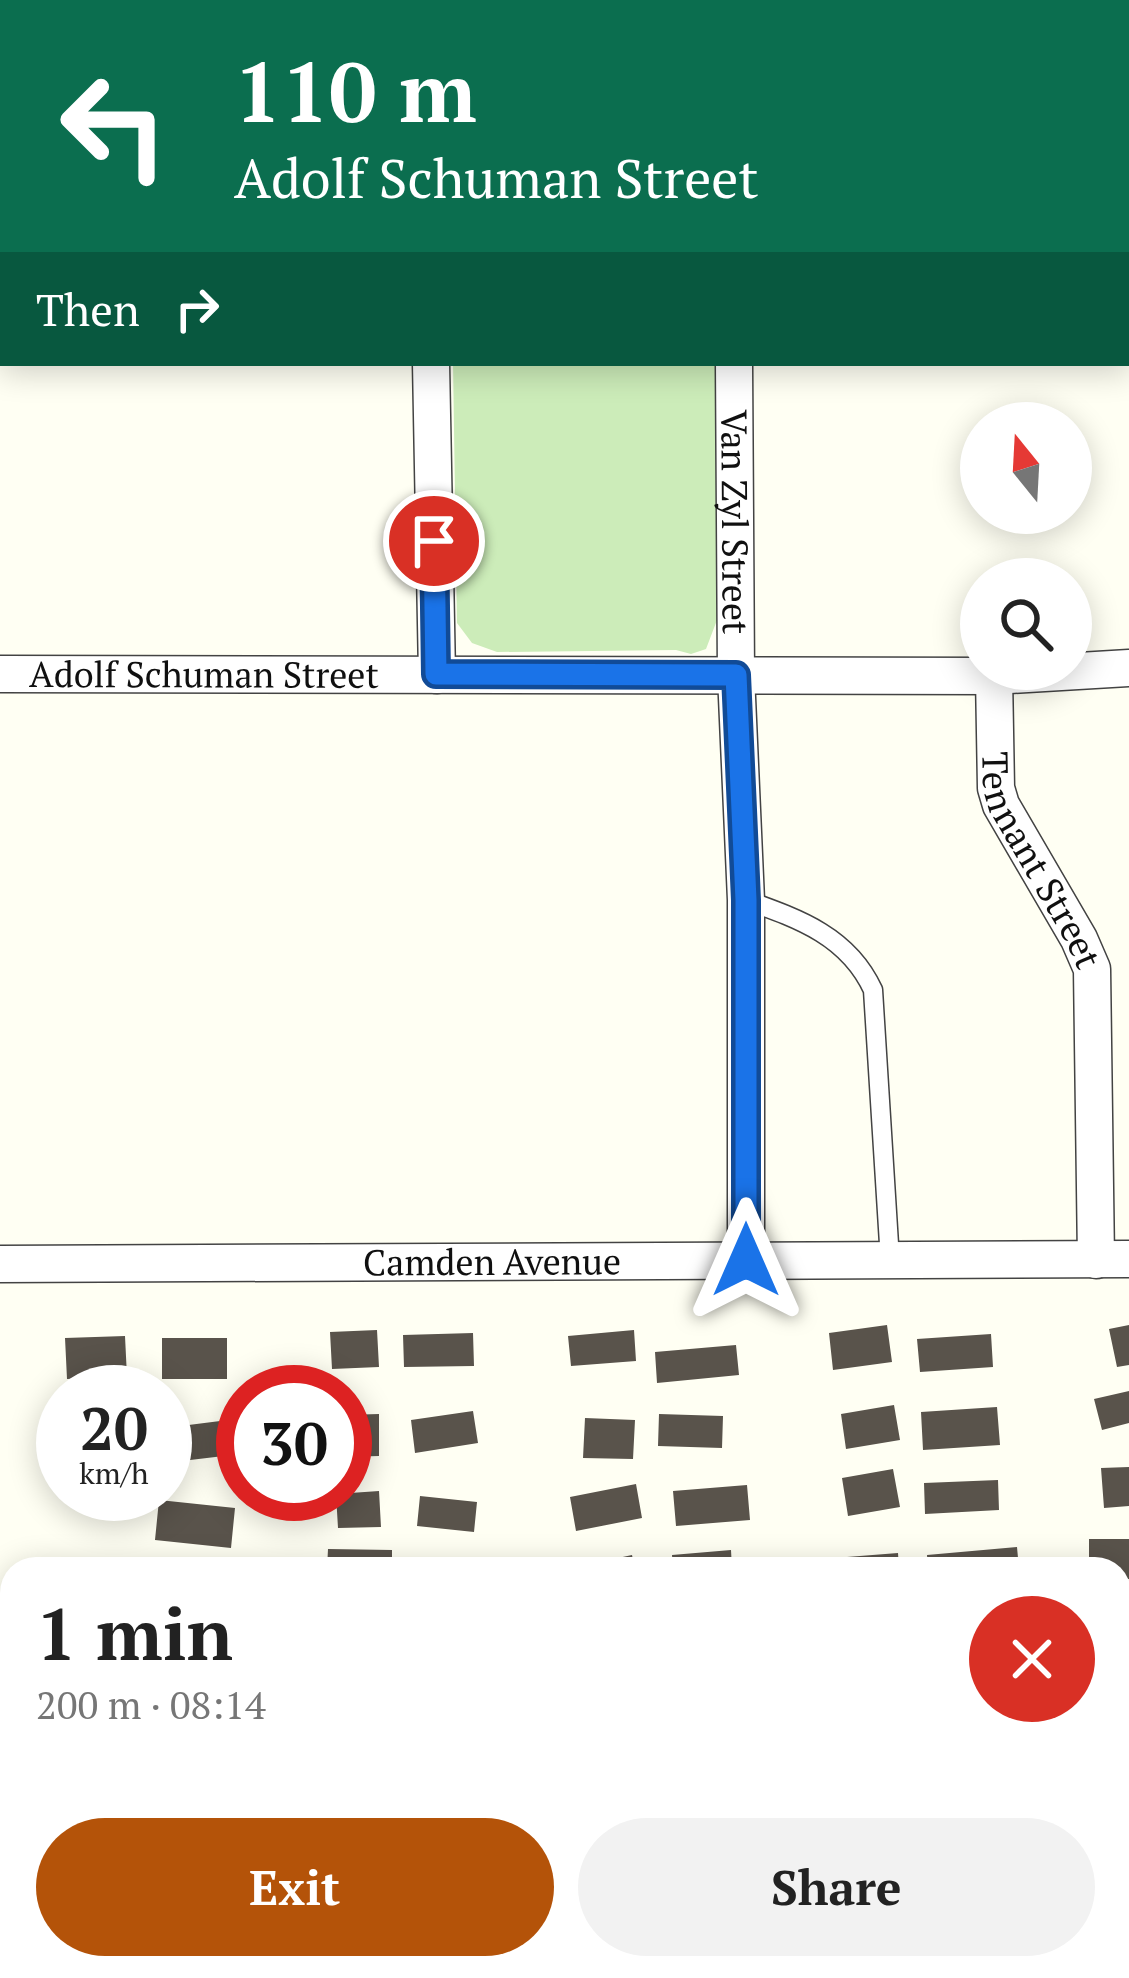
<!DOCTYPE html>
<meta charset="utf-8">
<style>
body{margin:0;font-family:"PT Serif",serif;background:#f2f2f2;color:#222;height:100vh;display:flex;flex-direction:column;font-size:45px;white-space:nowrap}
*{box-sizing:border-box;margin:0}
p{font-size:39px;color:#767676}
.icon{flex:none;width:66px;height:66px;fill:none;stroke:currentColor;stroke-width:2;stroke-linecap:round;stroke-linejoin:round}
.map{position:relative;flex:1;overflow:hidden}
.panel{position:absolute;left:0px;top:1557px;width:1131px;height:423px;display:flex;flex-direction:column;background:#fff;border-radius:36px 36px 0 0;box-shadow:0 6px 30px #0003}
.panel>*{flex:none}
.hud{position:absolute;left:0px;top:0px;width:1131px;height:366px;box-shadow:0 6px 30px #0003;background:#0b6e4f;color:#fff;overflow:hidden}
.needle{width:78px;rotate:342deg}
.fabs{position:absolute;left:960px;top:402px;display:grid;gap:24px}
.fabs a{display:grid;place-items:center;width:132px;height:132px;border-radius:50%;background:#fff;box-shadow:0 6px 30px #0003;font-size:60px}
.speed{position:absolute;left:36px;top:1365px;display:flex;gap:24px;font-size:60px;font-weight:700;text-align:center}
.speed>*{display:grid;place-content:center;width:156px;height:156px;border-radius:50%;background:#fff;box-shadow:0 6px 30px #0003;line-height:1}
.speed small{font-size:30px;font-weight:400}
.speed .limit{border:18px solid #d22;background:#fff;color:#111}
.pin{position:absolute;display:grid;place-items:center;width:102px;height:102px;color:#fff;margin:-51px;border:6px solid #fff;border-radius:50%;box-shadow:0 3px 12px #0007}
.me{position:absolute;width:132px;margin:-66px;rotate:0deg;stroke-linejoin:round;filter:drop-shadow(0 0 9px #0008)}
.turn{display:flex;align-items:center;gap:42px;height:252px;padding:0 36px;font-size:54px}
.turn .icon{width:156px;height:156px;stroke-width:2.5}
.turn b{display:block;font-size:84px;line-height:102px}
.then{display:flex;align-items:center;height:114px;padding:0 36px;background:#0003;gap:24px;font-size:45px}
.round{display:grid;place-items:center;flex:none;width:126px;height:126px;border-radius:63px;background:#f2f2f2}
.headline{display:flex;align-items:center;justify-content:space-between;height:204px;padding:0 36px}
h1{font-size:72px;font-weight:600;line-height:90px}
.primary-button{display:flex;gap:24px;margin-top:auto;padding:24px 36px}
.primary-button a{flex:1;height:138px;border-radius:72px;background:#b45309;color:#fff;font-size:48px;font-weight:600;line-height:138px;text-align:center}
.primary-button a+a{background:#f2f2f2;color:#222}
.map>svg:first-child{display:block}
.green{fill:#ccecb9}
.building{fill:#59534b}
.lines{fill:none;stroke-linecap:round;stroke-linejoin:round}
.lane-casing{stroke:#434343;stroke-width:21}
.street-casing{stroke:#434343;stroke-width:39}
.lane{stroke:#fff;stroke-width:18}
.street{stroke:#fff;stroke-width:36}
.route-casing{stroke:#114b97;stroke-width:30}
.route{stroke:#1a73e8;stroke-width:21}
.labels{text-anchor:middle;stroke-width:12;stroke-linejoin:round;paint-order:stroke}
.street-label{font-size:36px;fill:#101010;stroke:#fff}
</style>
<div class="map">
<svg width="1129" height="1978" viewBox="0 0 1129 1978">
<rect width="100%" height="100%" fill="#fffff3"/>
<path class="green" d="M736,0H1129V85L1128,3Z
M453,363H717V620L706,649L691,654L676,650L497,652L472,643L457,623Z"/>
<path class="building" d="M887,1325L892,1362L833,1370L829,1333Z
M1129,1325V1365L1117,1367L1109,1329Z
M377,1330L379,1367L332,1369L330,1332Z
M634,1330L636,1361L571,1366L568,1336Z
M473,1333L474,1366L404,1367L403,1335Z
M991,1334L993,1367L920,1372L917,1339Z
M125,1336L127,1377L67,1379L65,1338Z
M162,1338H227V1379H162Z
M736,1345L739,1375L657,1383L655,1352Z
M1129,1391V1423L1102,1430L1094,1399Z
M894,1405L900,1440L846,1449L841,1414Z
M997,1407L1000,1445L923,1450L921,1412Z
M473,1411L478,1443L415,1453L411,1420Z
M379,1414V1456L345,1457V1415Z
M659,1414L723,1416L722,1448L658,1446Z
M585,1418L635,1420L633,1459L583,1458Z
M228,1420L232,1455L165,1463V1428Z
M63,1434V1474L46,1475L44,1435Z
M1129,1467V1506L1104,1508L1101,1468Z
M893,1469L900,1507L848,1516L842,1478Z
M998,1480L999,1510L925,1514L924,1483Z
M636,1484L642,1518L576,1531L570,1497Z
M747,1485L750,1520L676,1526L673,1491Z
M379,1491L381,1527L338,1528L336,1494Z
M420,1496L477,1502L474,1532L417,1526Z
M159,1500L235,1508L231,1548L155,1540Z
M1089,1539H1129V1579H1119V1569H1089Z
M1017,1547L1019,1569H928L927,1555Z
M328,1549L392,1550V1569H327Z
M731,1550L732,1569H673L672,1555Z
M898,1553L899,1569H848L847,1557Z
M632,1555L635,1569H577L576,1567Z
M419,1562L489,1565V1569H419Z
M1129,1598V1635L1119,1636V1600Z
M1129,1677V1707L1119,1708V1678Z
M1129,1831V1867L1119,1868V1832Z
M1119,1916L1129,1917V1946H1119Z
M641,1968L643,1978H595V1976Z
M833,1968H890V1978H834Z
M927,1973L965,1974V1978H927Z"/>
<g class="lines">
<defs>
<path id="lane" d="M746,900C799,919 848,936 873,990L890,1260"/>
<g id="street">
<path d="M709,0L710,3"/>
<path d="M34,3L39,0"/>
<path d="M0,25L3,23"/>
<path d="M1128,115H1129"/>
<path d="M431,363L437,675"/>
<path id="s1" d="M734,363L736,675L746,900V1260"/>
<path id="s2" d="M0,674L994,676L1129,668"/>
<path id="s3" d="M994,676L996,788L1001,805L1079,939L1092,969L1096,1260"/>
<path id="s4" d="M0,1264L1129,1259"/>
<path d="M1119,1780L1129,1779"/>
<path d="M801,1968L802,1978"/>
<path d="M545,1973V1968"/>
<path d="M216,1978V1968"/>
</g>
</defs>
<use href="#lane" class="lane-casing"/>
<use href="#street" class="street-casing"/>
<use href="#lane" class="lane"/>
<use href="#street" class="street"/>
</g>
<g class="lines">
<defs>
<path id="route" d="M434,541L436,674L736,675L746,900V1260"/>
</defs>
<use href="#route" class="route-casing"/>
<use href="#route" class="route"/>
</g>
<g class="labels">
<g class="street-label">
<text dy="13" stroke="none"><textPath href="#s1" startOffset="159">Van Zyl Street</textPath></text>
<text dy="13" stroke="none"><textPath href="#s2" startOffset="204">Adolf Schuman Street</textPath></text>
<text dy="13" stroke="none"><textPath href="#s3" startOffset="195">Tennant Street</textPath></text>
<text dy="13" stroke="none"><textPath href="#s4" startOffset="492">Camden Avenue</textPath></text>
</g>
</g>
</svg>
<div class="fabs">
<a><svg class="needle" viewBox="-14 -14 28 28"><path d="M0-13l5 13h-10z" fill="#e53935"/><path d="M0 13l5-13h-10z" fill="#767676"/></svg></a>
<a><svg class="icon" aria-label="search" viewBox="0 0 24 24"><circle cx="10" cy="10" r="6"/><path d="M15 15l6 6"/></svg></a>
</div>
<div class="speed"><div>20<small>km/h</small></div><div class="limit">30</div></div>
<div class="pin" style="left:434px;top:541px;background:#d93025"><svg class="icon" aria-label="arrive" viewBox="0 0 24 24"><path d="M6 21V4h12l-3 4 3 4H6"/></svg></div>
<svg class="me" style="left:746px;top:1260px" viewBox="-20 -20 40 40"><path d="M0-17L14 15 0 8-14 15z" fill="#1a73e8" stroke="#fff" stroke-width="4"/></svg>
<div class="hud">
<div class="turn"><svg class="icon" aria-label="left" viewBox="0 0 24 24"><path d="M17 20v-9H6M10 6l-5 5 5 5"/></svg><div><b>110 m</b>Adolf Schuman Street</div></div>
<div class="then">Then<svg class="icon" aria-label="right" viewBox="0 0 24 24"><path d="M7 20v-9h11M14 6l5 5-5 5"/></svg></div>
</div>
<section class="panel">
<div class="headline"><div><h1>1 min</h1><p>200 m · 08:14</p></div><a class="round" style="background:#d93025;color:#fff"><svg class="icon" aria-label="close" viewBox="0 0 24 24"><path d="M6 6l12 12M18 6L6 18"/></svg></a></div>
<div class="primary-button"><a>Exit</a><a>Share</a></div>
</section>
</div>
